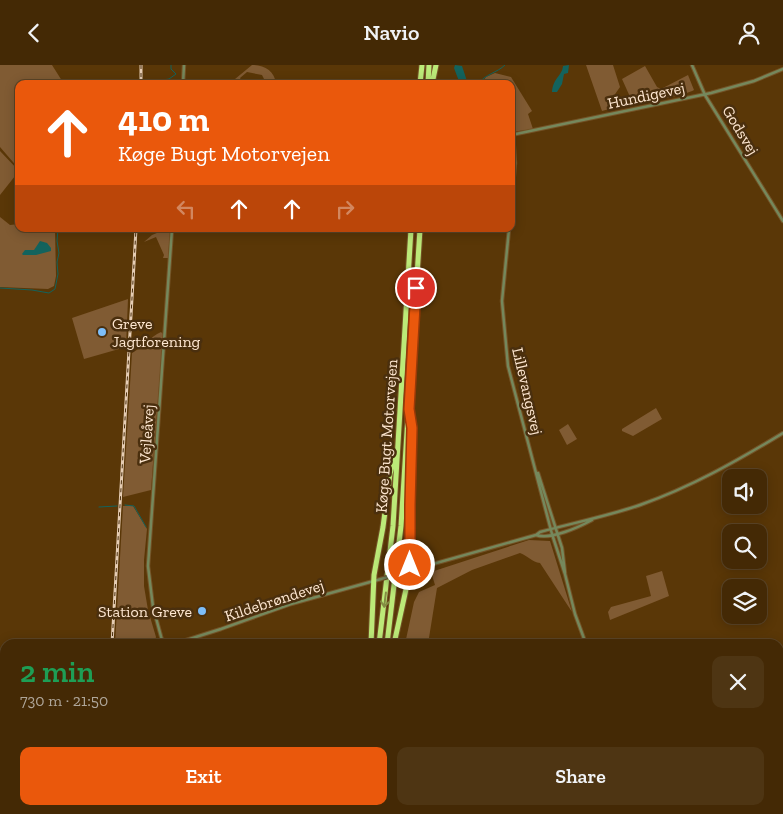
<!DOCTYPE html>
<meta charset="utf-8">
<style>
body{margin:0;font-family:"Zilla Slab",serif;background:#4e3513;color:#f1f3f6;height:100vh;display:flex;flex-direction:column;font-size:19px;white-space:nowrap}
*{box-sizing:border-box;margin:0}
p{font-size:16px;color:#afa69a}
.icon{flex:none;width:28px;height:28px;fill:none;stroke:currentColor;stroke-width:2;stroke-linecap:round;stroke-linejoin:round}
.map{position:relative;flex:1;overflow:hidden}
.drawer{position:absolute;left:0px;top:574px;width:784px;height:176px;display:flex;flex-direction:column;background:#442905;border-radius:15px 15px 0 0;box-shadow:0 2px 12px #0003,0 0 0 1px #5c4527}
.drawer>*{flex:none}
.banner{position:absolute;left:15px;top:15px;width:500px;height:152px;border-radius:10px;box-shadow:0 2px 12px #0003,0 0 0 1px #5c4527;background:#ea580c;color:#fff;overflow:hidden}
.fabs{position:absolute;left:722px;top:404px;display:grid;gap:10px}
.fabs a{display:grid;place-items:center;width:45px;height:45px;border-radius:10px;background:#442905;box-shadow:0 2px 12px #0003,0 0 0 1px #5c4527;font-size:25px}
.pin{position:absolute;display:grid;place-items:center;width:42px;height:42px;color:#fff;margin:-21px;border:2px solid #fff;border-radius:50%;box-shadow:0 1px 5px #0007}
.me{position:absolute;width:55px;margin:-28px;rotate:0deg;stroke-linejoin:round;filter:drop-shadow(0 0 4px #0008)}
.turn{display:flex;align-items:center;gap:18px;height:105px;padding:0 20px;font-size:22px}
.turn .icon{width:65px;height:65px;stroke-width:2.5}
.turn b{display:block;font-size:35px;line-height:42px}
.lanes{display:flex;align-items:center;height:48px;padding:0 20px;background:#0003;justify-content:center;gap:25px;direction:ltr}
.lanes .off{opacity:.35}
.round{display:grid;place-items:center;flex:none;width:52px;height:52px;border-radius:10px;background:#4e3513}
.summary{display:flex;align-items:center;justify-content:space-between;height:85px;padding:0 20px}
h1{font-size:30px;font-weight:600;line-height:38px;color:#1e9e55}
.action{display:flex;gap:10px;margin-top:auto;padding:10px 20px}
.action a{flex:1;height:58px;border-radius:10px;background:#ea580c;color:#fff;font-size:20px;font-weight:600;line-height:58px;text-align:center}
.action a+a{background:#4e3513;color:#f1f3f6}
header{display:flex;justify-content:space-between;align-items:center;height:65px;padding:0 20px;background:#442905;font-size:22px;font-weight:600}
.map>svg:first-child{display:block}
.green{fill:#805b33}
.water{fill:#13635d}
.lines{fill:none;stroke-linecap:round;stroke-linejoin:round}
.stream{stroke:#13635d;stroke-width:1}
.minor-casing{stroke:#745327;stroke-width:4.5}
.highway-casing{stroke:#745327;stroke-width:7}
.minor{stroke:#75885c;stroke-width:2.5}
.highway{stroke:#bcea78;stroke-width:5}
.rail-casing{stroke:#e6cdb4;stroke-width:3}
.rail{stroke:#4a2f0e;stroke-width:1;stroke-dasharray:4;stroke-linecap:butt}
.minor-bridge-casing{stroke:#745327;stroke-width:4.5;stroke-linecap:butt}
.minor-bridge{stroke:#75885c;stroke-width:2.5}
.oneway{stroke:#838c43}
.route-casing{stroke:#983908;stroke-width:12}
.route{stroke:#ea580c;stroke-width:9}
.poi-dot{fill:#7dbef9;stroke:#4a2f0e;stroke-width:2}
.labels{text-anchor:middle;stroke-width:5;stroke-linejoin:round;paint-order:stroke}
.street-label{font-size:16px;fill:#fee7d1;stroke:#4a2f0e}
.poi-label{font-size:16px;fill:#fee7d1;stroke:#4a2f0e;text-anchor:start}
</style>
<header><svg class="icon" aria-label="back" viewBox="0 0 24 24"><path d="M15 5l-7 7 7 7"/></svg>Navio<svg class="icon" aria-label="person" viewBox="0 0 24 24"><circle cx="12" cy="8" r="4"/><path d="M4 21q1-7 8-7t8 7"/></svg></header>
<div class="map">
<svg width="783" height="749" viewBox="0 0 783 749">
<rect width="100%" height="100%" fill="#5a3707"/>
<path class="green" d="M0,0H52L64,19H19V104L0,82Z
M252,0C264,0 275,6 276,19H263L264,14L262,10L247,7L240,13L241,15L236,19H229Z
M586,0H613L620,22L613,32V43L602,46Z
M645,1L657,22L661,24L688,10L694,25C683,31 642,39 631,34L622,14Z
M495,8L511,12L532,46L528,49L533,64L512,67L511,66V19H481L486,12Z
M0,86L19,106L0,130Z
M0,152L10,160L19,159V164H55L56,211L54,221L48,224L0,222Z
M164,165L170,166L168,193H163L164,190L156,172L144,177L152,170Z
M128,234L126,282L84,294L72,253Z
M161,267L163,269L151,425L123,432L132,288C143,282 150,272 161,267Z
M656,343L662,354L633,371L622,366V364Z
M568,359L577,374L567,380L559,365Z
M123,441H133L147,464L144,495V521L148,545L156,572L154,579H115Z
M529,475L550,476L572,547L540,498C532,497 528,491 520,488L472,505L437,523L428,579H405L414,537L419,527L435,520L431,507Z
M662,506L669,531L610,555L608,547L611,542L651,531L646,511Z
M498,745H677L679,749H495Z"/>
<path class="water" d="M455,0L462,1L468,19H460L454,3Z
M569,0L568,8L564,9L562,19L557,27H552C553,13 562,11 563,1Z
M40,176L47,178L51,183V186L36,190H23L22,189L25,185H34Z"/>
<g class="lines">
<path class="stream" d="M162,19V15L169,14L176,9L171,4V0
M478,19C485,9 497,8 505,0
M0,223L32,225L49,228L55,224L58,209L57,197L59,188L57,176L58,164
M125,440L134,441L146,462
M99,442L117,441"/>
<defs>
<path id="minor" d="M692,0L705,30L783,156
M183,19L184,0
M511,70L711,28L754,16L783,4
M511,144L515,98L513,69
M509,164L502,236L508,301L552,469L565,509L575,549L586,579
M538,408L562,483L565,508
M536,470C551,475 579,462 592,455
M401,508L536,470L540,467C573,458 608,451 640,440C691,422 737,396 783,368
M162,575L153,542L148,501L172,164
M158,579L164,575L170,579
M174,579L221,564L291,539L381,514
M0,634L5,632
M682,745L684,749"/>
<path id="highway" d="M420,19L422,0
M428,19L429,0
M432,19L436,0
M371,579L374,510L383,462L390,409L395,390
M379,579L393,461L411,164
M387,579L401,461L420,164
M394,579L410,506L409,439L412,363L410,351
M346,749L347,745
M355,749L356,745"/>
</defs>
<use href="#minor" class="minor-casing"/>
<use href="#highway" class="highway-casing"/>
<use href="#minor" class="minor"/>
<use href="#highway" class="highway"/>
<defs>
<path id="rail" d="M141,0V19
M112,579L136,164
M104,749V745"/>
</defs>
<use href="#rail" class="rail-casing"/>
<use href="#rail" class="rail"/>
<defs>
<path id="minor-bridge" d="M381,514L401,508"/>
</defs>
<use href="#minor-bridge" class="minor-bridge-casing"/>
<use href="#minor-bridge" class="minor-bridge"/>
</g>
<defs><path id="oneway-shaft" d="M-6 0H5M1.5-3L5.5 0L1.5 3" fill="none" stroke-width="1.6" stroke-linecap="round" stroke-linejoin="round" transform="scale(1.25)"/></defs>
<use class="oneway" href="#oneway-shaft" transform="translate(385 535) rotate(97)"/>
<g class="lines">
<defs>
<path id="route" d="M410,500V440L412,363L409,344L416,223"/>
</defs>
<use href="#route" class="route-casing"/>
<use href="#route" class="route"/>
</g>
<g class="poi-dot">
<circle cx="102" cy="267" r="5"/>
<circle cx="202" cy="546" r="5"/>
</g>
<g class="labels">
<g class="street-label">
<text transform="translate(646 30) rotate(-12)" y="6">Hundigevej</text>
<text transform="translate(741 65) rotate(59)" y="6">Godsvej</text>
<text transform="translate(528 326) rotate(77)" y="6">Lillevangsvej</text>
<text transform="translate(146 369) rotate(-86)" y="6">Vejleåvej</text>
<text transform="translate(386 371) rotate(-86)" y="6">Køge Bugt Motorvejen</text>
<text transform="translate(274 535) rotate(-18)" y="6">Kildebrøndevej</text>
</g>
<g class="poi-label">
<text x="112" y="264">Greve<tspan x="112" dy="18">Jagtforening</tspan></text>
<text x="192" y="552" text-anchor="end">Station Greve</text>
</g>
</g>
</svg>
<div class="fabs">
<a><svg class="icon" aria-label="sound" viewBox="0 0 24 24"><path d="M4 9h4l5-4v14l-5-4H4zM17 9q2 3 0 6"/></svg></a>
<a><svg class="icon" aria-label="search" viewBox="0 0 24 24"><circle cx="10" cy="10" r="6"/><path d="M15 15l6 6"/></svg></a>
<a><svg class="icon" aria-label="layers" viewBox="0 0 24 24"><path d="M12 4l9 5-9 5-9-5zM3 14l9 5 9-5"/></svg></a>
</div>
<div class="pin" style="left:416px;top:223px;background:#d93025"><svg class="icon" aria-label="arrive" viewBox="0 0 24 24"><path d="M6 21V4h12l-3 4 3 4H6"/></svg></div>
<svg class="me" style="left:410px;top:500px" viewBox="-20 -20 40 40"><circle r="17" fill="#ea580c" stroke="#fff" stroke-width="3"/><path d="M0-11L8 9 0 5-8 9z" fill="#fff"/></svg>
<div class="banner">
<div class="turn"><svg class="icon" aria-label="ahead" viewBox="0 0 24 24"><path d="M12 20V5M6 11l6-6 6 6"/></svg><div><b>410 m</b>Køge Bugt Motorvejen</div></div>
<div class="lanes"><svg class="icon off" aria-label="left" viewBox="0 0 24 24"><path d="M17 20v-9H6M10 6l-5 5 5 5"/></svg><svg class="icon" aria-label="ahead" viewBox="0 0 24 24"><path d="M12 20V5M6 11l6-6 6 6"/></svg><svg class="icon" aria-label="ahead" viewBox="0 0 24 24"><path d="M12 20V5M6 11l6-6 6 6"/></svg><svg class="icon off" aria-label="right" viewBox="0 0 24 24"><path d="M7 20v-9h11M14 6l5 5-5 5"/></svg></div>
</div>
<section class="drawer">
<div class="summary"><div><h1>2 min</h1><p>730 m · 21:50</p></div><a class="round"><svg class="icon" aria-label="close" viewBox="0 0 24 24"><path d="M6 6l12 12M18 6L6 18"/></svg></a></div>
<div class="action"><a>Exit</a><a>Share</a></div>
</section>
</div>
